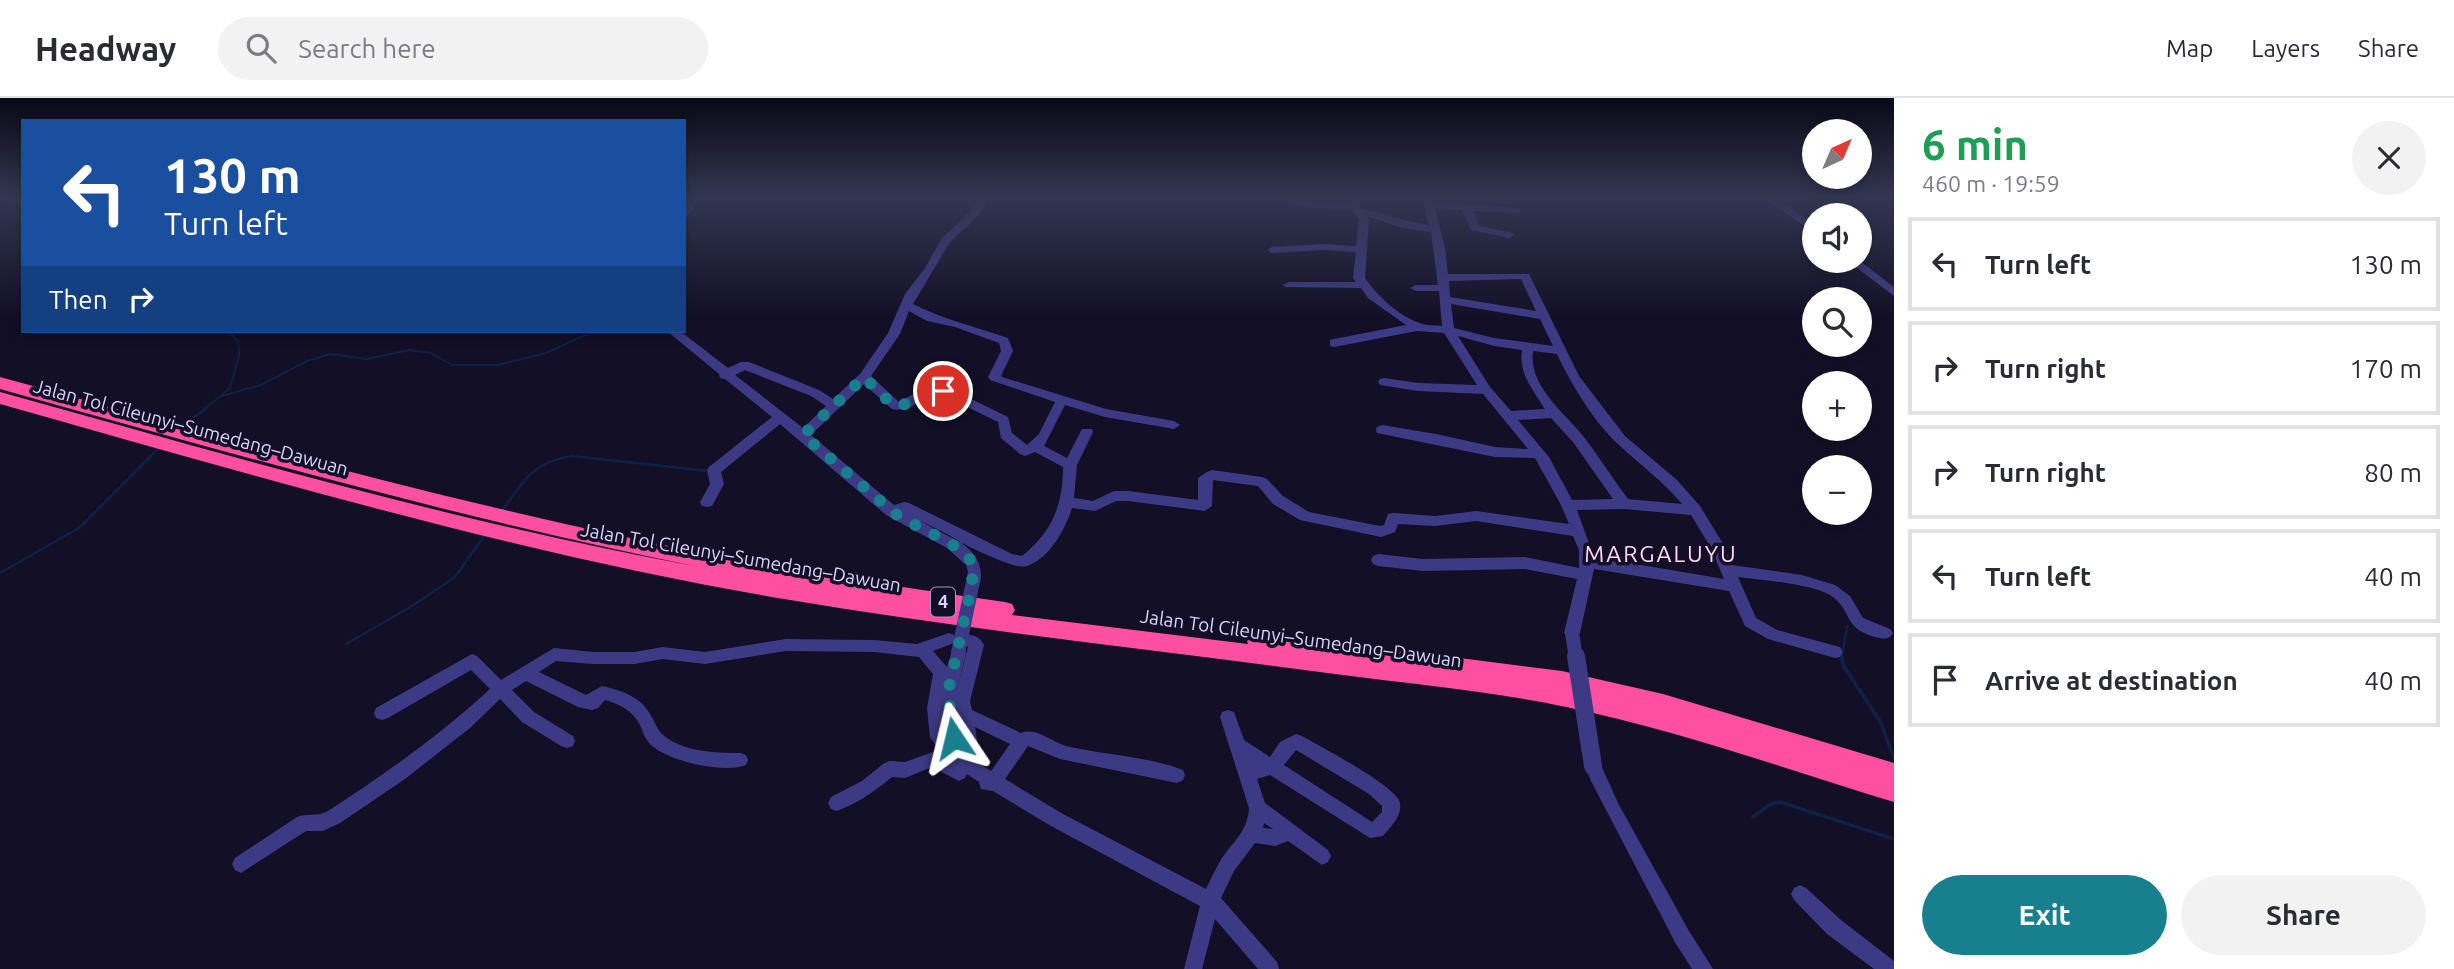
<!DOCTYPE html>
<meta charset="utf-8">
<style>
body{margin:0;font-family:Ubuntu,sans-serif;background:#f2f2f3;color:#2b2b33;height:100vh;display:flex;flex-direction:column;font-size:26px;white-space:nowrap}
*{box-sizing:border-box;margin:0}
p{font-size:23px;color:#7c7c81}
.icon{flex:none;width:38px;height:38px;fill:none;stroke:currentColor;stroke-width:2;stroke-linecap:round;stroke-linejoin:round}
.map{position:relative;flex:1;overflow:hidden}
.side{display:flex;flex-direction:column;background:#fff;width:560px}
.side>*{flex:none}
.top-card{position:absolute;left:21px;top:21px;width:665px;height:214px;border-radius:0px;box-shadow:0 4px 10px #0003;background:#1a4fa0;color:#fff;overflow:hidden}
.needle{width:46px;rotate:44deg}
.buttons{position:absolute;left:1802px;top:21px;display:grid;gap:14px}
.buttons a{display:grid;place-items:center;width:70px;height:70px;border-radius:50%;background:#fff;box-shadow:0 4px 10px #0003;font-size:35px}
.pin{position:absolute;display:grid;place-items:center;width:60px;height:60px;color:#fff;margin:-30px;border:4px solid #fff;border-radius:50%;box-shadow:0 2px 7px #0007}
.me{position:absolute;width:77px;margin:-38px;rotate:350deg;stroke-linejoin:round;filter:drop-shadow(0 0 5px #0008)}
.turn{display:flex;align-items:center;gap:24px;height:147px;padding:0 28px;font-size:32px}
.turn .icon{width:91px;height:91px;stroke-width:2.5}
.turn b{display:block;font-size:49px;line-height:60px}
.then{display:flex;align-items:center;height:66px;padding:0 28px;background:#0003;gap:14px;font-size:26px}
.round{display:grid;place-items:center;flex:none;width:74px;height:74px;border-radius:37px;background:#f2f2f3}
.summary{display:flex;align-items:center;justify-content:space-between;height:119px;padding:0 28px}
h1{font-size:42px;font-weight:600;line-height:52px;color:#1e9e55}
.action{display:flex;gap:14px;margin-top:auto;padding:14px 28px}
.action a{flex:1;height:80px;border-radius:42px;background:#187f8f;color:#fff;font-size:28px;font-weight:600;line-height:80px;text-align:center}
.action a+a{background:#f2f2f3;color:#2b2b33}
ul{padding:0;list-style:none}
li{display:flex;align-items:center;gap:21px;height:94px;margin:0 14px 10px;padding:0 14px;border:4px solid #e1e1e2;border-radius:0px}
li div{flex:1}
li b{display:block;font-size:26px}
li em{font-style:normal}
header{display:flex;align-items:center;gap:42px;box-sizing:border-box;height:98px;padding:0 35px;background:#fff;border-bottom:2px solid #e1e1e2}
header strong{font-size:33px}
nav{display:flex;gap:38px;margin-inline-start:auto;font-size:24px}
.search{width:490px;height:63px;background:#f2f2f3;display:flex;align-items:center;gap:18px;box-sizing:border-box;padding:0 24px;border-radius:38px;color:#7c7c81;font-size:26px}
main{display:flex;flex:1;min-height:0}
.map>svg:first-child{display:block}
.lines{fill:none;stroke-linecap:round;stroke-linejoin:round}
.stream-far2{stroke:#0c2248;stroke-width:2}
.stream-far1{stroke:#0c2248;stroke-width:2.5}
.stream{stroke:#0c2248;stroke-width:3.5}
.minor{fill:#3d3a85;fill-rule:evenodd}
.highway{fill:#ff4fa3;fill-rule:evenodd}
.minor-bridge-far1{stroke:#3d3a85;stroke-width:14}
.minor-bridge{stroke:#3d3a85;stroke-width:18}
.route{stroke:#187f8f;stroke-width:12;stroke-dasharray:0 21.6}
.labels{text-anchor:middle;stroke-width:7;stroke-linejoin:round;paint-order:stroke}
.shield{fill:#130f26;stroke:#9e99be;stroke-width:2}
.shield-label{font-size:18px;font-weight:bold;fill:#d9d4ff}
.street-label{font-size:19px;fill:#d9d4ff;stroke:#130f26}
.quarter-label{font-size:23px;letter-spacing:2px;fill:#ffd6f0;stroke:#130f26}
</style>
<header>
<strong>Headway</strong>
<div class="search"><svg class="icon" aria-label="search" viewBox="0 0 24 24"><circle cx="10" cy="10" r="6"/><path d="M15 15l6 6"/></svg>Search here</div>
<nav><a>Map</a><a>Layers</a><a>Share</a></nav>
</header>
<main>
<div class="map">
<svg width="1894" height="871" viewBox="0 0 1894 871">
<rect width="100%" height="100%" fill="#130f26"/>
<g class="lines">
<path class="stream-far2" d="M222,298L261,287L307,263L330,256L367,261L409,252L431,255L452,267H498L546,255L594,233
M211,306L230,290L239,257L238,244L229,233"/>
<path class="stream-far1" d="M182,330L213,304
M502,413C523,383 533,364 572,358L708,373
M0,475L79,430L161,348
M346,546L412,508L455,479L486,435
M1842,560L1847,528"/>
<path class="stream" d="M1842,558L1843,567L1880,623L1894,660
M1753,719L1769,707L1780,704L1894,741"/>
<path class="minor" d="M692,98H702L688,118L684,119V108Z
M981,98H992L975,121L950,144L913,206C942,221 976,229 1008,240L1013,253L1001,278L1002,279L1106,311L1174,323L1180,327L1174,331L1105,319L1065,307L1044,348L1067,360L1082,331H1092L1093,334L1077,367L1074,400L1093,403L1114,393H1128L1198,402V380L1207,374L1212,372L1262,379L1267,381L1283,398L1309,414L1380,428L1384,427L1388,416L1393,415L1435,418L1476,413L1569,426L1561,407L1535,360L1495,359L1377,335L1376,332L1377,329L1382,327L1436,336L1495,349L1528,351L1483,296L1418,293L1380,287L1378,284L1380,281L1384,280L1418,285L1477,287L1444,235L1417,233L1334,249L1330,248V242L1334,241L1406,227L1368,200L1361,190L1285,189L1283,187L1289,184H1356L1353,180L1356,154L1324,152L1272,155L1267,152L1272,149L1324,146L1356,148L1359,121L1351,111L1313,110L1262,98C1292,98 1320,104 1350,105L1352,98H1362L1359,108L1362,111C1385,115 1406,124 1429,127L1422,98H1432L1434,104L1516,110L1520,111V115L1473,113L1479,128L1513,135L1514,137L1509,140L1471,132L1462,112L1435,110L1445,150L1448,176H1529L1579,278L1625,338L1677,382L1700,408L1722,444L1732,467L1802,477L1835,487L1850,498L1863,520L1890,531L1893,535L1890,539C1884,542 1881,540 1875,539C1843,530 1853,515 1833,499C1816,486 1760,482 1738,479L1756,520L1777,532L1840,549L1843,554L1840,559L1835,560L1768,541L1745,528L1729,493L1594,471L1580,535L1577,539L1572,541L1567,539L1564,535L1577,481L1525,471L1423,473L1378,468L1373,466L1371,462L1373,458L1378,456L1423,461L1525,459L1579,470V452L1573,438L1476,423L1435,428L1398,426L1395,434L1381,439L1300,422L1273,406L1258,388L1213,382L1212,408L1205,413L1128,403H1116L1095,413L1072,410C1065,431 1050,460 1027,468C1012,474 933,430 915,420C947,437 997,452 976,497H966L964,493L968,474L966,467L947,450L886,417L780,326L721,374L724,386L712,408L707,409L702,408L700,404L710,386L707,372L709,369L772,319L725,281L720,280L719,276L667,233H680L728,270L741,264H749L819,292L833,301L860,276L888,235L905,196L925,170L942,140L967,117ZM1367,118L1403,130L1431,134L1438,187H1416L1410,190L1416,193H1439L1442,228C1435,227 1426,228 1420,225C1398,218 1377,197 1365,180L1369,121ZM1521,181L1536,213L1450,199L1449,183ZM1451,206L1540,221L1553,248L1494,240L1454,230ZM909,213L927,223L955,229L999,245L1001,253L988,279L990,282L1055,304L1039,336L1027,347L1012,335L1008,319L959,295L931,286L899,304L871,278L900,236ZM1458,238L1494,248L1522,252C1518,275 1533,292 1545,311L1511,313L1490,289ZM1533,253L1557,256C1571,286 1594,324 1618,346C1639,366 1663,383 1682,406L1628,401C1613,381 1599,359 1584,339C1565,315 1528,288 1533,253ZM745,272L811,298L826,308L803,330L735,277ZM864,286L892,311C909,314 919,304 932,295L951,301L998,324L1001,340L1020,356L1025,358L1035,354L1063,369C1063,407 1052,434 1022,458L1012,456L909,405L904,404L894,407L811,337ZM1551,320L1573,344L1613,401L1572,402L1549,359L1518,322ZM1624,411L1691,417L1711,450L1724,481L1594,459L1577,412Z
M1049,98H1079C1072,103 1056,103 1049,98Z
M1761,98H1773L1815,127V135Z
M1848,163H1860L1894,189V198Z
M949,535L954,537L957,541L954,545L933,553L947,569L953,550L958,549L963,550L966,555L956,596L968,549L961,542L964,538C972,535 980,539 984,547L970,603L972,612L1021,635C1037,629 1051,644 1066,648C1103,657 1147,658 1183,672L1185,677L1183,682L1177,685L1060,661L1028,648L1005,681L1063,716L1206,791C1211,780 1216,770 1222,760C1234,743 1248,732 1249,710L1220,619L1222,614L1228,612L1234,614L1244,642L1270,659L1280,644L1296,636L1302,638C1319,648 1397,688 1400,705C1402,719 1391,728 1383,738L1370,740L1270,677L1257,681L1265,705L1328,752L1331,758L1328,764L1322,767L1288,743L1275,748L1255,745L1234,773L1221,800L1277,864L1279,871H1258L1215,821L1202,871H1184L1200,808L1051,728L993,693L981,691L979,684L967,676L965,680L959,683L932,669L905,680L892,679C875,693 858,705 837,713L831,711L828,705L831,699L862,683L883,666L889,663L905,664L933,654L942,657L930,639L927,610L933,576L919,559L874,554L786,553L705,566L663,561L634,566H593L556,563L539,574L586,597L602,588C621,592 642,599 651,618C655,624 657,631 662,636C682,654 715,655 740,655L746,657L748,662L746,667C723,676 668,663 651,647C645,641 643,634 640,627C633,613 620,606 605,602L598,610L592,612L578,609L526,583L512,592L534,614L573,638L575,643L573,648L567,650L561,648L522,624L500,601L470,630L405,681L340,725L323,733H306L241,775L235,772L232,766L235,760L297,719C307,715 318,719 328,713C385,676 440,637 490,591L471,572L388,620L382,622L376,620L374,615L376,610L472,556L477,558L501,582L554,550L593,554H634L663,549L705,554L786,541L874,542L917,546ZM975,629L1010,646L991,673L981,667ZM1296,652L1369,696L1382,708V714L1372,724L1284,667ZM1264,725L1273,731L1263,730Z
M1593,660L1599,663L1619,707L1689,833L1713,871H1692L1676,846L1591,683L1585,668L1587,663Z
M1800,787L1806,790L1841,822L1894,863V871H1874L1827,836L1794,802L1791,796L1794,790Z"/>
<path class="highway" d="M0,279C207,336 414,394 625,439C751,466 877,486 1005,504L1012,506L1015,512L1012,517L1248,546L1247,543L1250,537L1257,534L1562,573L1663,596L1894,665V704C1786,671 1677,632 1566,609C1491,593 1412,586 1335,576C1151,551 967,532 784,501C519,456 259,379 0,306V294C231,358 463,426 699,469C463,421 232,356 0,291Z"/>
<path class="minor-bridge-far1" d="M1572,535L1576,560
M958,555L971,493"/>
<path class="minor-bridge" d="M1576,558L1593,668"/>
</g>
<linearGradient id="sky" x2="0" y2="1"><stop stop-color="#0a0815"/><stop offset="0.45" stop-color="#333752"/><stop offset="1" stop-color="#333752" stop-opacity="0"/></linearGradient>
<rect width="1894" height="220" fill="url(#sky)"/>
<g class="lines">
<path class="route" d="M943,293L928,291L900,309L885,300L864,279L803,337L898,418L952,446L973,464L972,487L948,594L954,640"/>
</g>
<g class="labels">
<rect class="shield" x="931" y="489.5" width="24" height="29" rx="5"/>
<g class="shield-label">
<text x="943" y="510">4</text>
</g>
<g class="street-label">
<text transform="translate(191 329) rotate(15)" y="7">Jalan Tol Cileunyi–Sumedang–Dawuan</text>
<text transform="translate(741 459) rotate(10)" y="7">Jalan Tol Cileunyi–Sumedang–Dawuan</text>
<text transform="translate(1301 540) rotate(8)" y="7">Jalan Tol Cileunyi–Sumedang–Dawuan</text>
</g>
<g class="quarter-label">
<text x="1661" y="464">MARGALUYU</text>
</g>
</g>
</svg>
<div class="buttons">
<a><svg class="needle" viewBox="-14 -14 28 28"><path d="M0-13l5 13h-10z" fill="#e53935"/><path d="M0 13l5-13h-10z" fill="#7c7c81"/></svg></a>
<a><svg class="icon" aria-label="sound" viewBox="0 0 24 24"><path d="M4 9h4l5-4v14l-5-4H4zM17 9q2 3 0 6"/></svg></a>
<a><svg class="icon" aria-label="search" viewBox="0 0 24 24"><circle cx="10" cy="10" r="6"/><path d="M15 15l6 6"/></svg></a>
<a>+</a>
<a>−</a>
</div>
<div class="pin" style="left:943px;top:293px;background:#d93025"><svg class="icon" aria-label="arrive" viewBox="0 0 24 24"><path d="M6 21V4h12l-3 4 3 4H6"/></svg></div>
<svg class="me" style="left:954px;top:640px" viewBox="-20 -20 40 40"><path d="M0-17L14 15 0 8-14 15z" fill="#187f8f" stroke="#fff" stroke-width="4"/></svg>
<div class="top-card">
<div class="turn"><svg class="icon" aria-label="left" viewBox="0 0 24 24"><path d="M17 20v-9H6M10 6l-5 5 5 5"/></svg><div><b>130 m</b>Turn left</div></div>
<div class="then">Then<svg class="icon" aria-label="right" viewBox="0 0 24 24"><path d="M7 20v-9h11M14 6l5 5-5 5"/></svg></div>
</div>
</div>
<section class="side">
<div class="summary"><div><h1>6 min</h1><p>460 m · 19:59</p></div><a class="round"><svg class="icon" aria-label="close" viewBox="0 0 24 24"><path d="M6 6l12 12M18 6L6 18"/></svg></a></div>
<ul>
<li><svg class="icon" aria-label="left" viewBox="0 0 24 24"><path d="M17 20v-9H6M10 6l-5 5 5 5"/></svg><div><b>Turn left</b></div><em>130 m</em></li>
<li><svg class="icon" aria-label="right" viewBox="0 0 24 24"><path d="M7 20v-9h11M14 6l5 5-5 5"/></svg><div><b>Turn right</b></div><em>170 m</em></li>
<li><svg class="icon" aria-label="right" viewBox="0 0 24 24"><path d="M7 20v-9h11M14 6l5 5-5 5"/></svg><div><b>Turn right</b></div><em>80 m</em></li>
<li><svg class="icon" aria-label="left" viewBox="0 0 24 24"><path d="M17 20v-9H6M10 6l-5 5 5 5"/></svg><div><b>Turn left</b></div><em>40 m</em></li>
<li><svg class="icon" aria-label="arrive" viewBox="0 0 24 24"><path d="M6 21V4h12l-3 4 3 4H6"/></svg><div><b>Arrive at destination</b></div><em>40 m</em></li>
</ul>
<div class="action"><a>Exit</a><a>Share</a></div>
</section>
</main>
